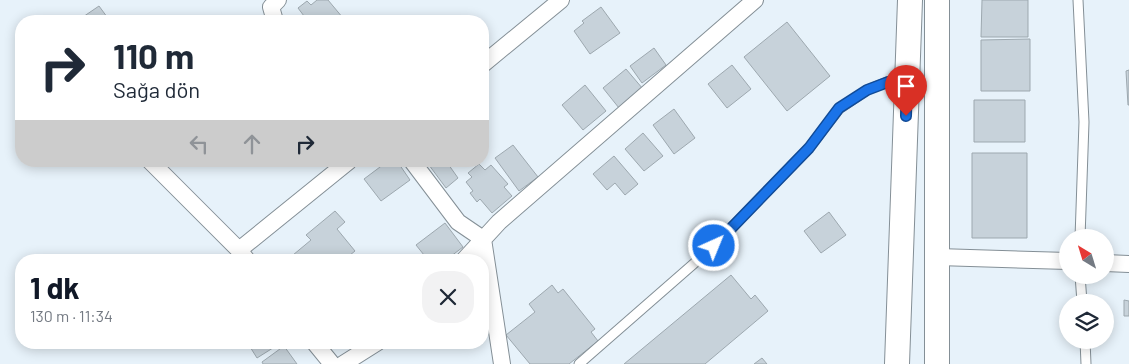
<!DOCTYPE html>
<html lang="tr">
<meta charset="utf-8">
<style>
body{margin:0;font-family:Barlow,sans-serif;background:#f2f2f3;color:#1f2937;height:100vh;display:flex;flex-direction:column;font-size:19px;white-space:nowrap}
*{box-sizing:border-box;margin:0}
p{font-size:16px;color:#747a83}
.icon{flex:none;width:28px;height:28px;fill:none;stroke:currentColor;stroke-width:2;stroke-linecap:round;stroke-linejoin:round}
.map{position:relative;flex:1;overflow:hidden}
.sheet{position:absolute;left:15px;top:254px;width:474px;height:95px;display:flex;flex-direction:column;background:#fff;border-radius:20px;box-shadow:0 2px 12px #0003}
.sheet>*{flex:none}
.guide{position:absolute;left:15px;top:15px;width:474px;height:152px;border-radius:20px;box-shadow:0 2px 12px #0003;background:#fff;color:#1f2937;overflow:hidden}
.needle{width:32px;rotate:322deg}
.buttons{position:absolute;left:1059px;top:229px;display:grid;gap:10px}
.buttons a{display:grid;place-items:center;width:55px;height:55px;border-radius:50%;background:#fff;box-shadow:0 2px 12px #0003;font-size:25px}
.pin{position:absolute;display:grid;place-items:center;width:42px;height:42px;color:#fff;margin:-51px -21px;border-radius:50% 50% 50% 0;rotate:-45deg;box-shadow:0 0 5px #0007}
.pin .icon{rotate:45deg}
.me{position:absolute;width:55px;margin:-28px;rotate:44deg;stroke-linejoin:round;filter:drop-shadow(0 0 4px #0008)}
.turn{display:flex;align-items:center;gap:18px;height:105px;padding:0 15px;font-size:22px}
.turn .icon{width:65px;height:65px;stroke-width:2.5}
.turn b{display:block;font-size:35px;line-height:42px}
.lanes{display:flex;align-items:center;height:48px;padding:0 15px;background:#0003;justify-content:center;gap:25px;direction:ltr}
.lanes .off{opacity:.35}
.round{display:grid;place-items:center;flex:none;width:52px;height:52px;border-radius:20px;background:#f2f2f3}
.head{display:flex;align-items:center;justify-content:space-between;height:85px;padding:0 15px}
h1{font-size:30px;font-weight:700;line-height:38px;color:#111827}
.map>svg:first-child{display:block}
.building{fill:#c7d2da;stroke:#9da8af}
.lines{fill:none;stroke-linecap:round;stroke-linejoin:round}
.service-casing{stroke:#848f96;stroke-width:11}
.minor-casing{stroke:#848f96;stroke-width:18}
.secondary-casing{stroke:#848f96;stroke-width:26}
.service{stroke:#fff;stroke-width:9}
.minor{stroke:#fff;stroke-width:16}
.secondary{stroke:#fff;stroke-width:24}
.route-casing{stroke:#114b97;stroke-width:12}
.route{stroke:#1a73e8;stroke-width:9}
</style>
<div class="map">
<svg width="1129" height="364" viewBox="0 0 1129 364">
<rect width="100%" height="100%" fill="#e7f2fa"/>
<path class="building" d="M317,0H328L343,18L338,21H297L304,16L298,8L307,1L311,5Z
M982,0H1028V37H981Z
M99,6L110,21H77Z
M601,7L620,33L590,54L574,31L584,23L582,21Z
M787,22L830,76L787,111L744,57Z
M1030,39V91H981V40Z
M654,48L666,65L642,83L630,66Z
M732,65L751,89L727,108L708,84Z
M626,69L643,89L619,108L603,88Z
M1129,70V105H1128L1126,71Z
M585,85L606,111L583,130L562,105Z
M974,100H1025V142H974Z
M674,109L695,138L674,154L653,125Z
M643,133L663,156L644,171L625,149Z
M513,145L538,177L519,191L495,158Z
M972,153H1027V238H972Z
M614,156L638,184L625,195L615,183L607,190L593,174Z
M388,161H397L410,180L381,201L364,179Z
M426,161H446L458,178L446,188Z
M479,164L485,170L491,165L508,184L504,187L512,196L492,213L480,199L477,202L470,193L473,191L466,182L472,177L468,173Z
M335,211L345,222L337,229L355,251L344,260H287L311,240L306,235Z
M829,212L846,235L821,253L804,231Z
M445,223L463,247L446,260H428L416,245Z
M731,275L751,299L755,295L768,311L705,364H624Z
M552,285L558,293L563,289L595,329L591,332L598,341L569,364H530L506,335L535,312L529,304Z
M1124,300L1129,301V316H1124Z
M247,342H273L276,346L257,358Z
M284,346L297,364H263L262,362Z
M762,358L767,364H754Z"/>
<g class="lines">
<defs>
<path id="service" d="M1078,0L1084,122L1080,238
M1080,275L1082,302
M1085,340L1086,364
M579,364L714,246L809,148L839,109L867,90L887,82L906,79"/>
<path id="minor" d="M275,21L271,7L278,0
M482,65L561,0
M150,161L239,250
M412,161L458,222L483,239L502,364
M938,257L1068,261
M247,260L239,250L349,161
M464,260L499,222L755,0
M1105,263L1129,264
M314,342L332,364
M343,364L378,342"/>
<path id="secondary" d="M937,0V364
M897,364L910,0"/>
</defs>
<use href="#service" class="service-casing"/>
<use href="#minor" class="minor-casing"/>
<use href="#secondary" class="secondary-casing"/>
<use href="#service" class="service"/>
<use href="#minor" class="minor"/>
<use href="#secondary" class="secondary"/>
</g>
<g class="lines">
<defs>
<path id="route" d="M714,246L809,148L839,108L867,90L888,82L907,78L906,116"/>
</defs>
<use href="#route" class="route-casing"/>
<use href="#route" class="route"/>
</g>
</svg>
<div class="buttons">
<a><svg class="needle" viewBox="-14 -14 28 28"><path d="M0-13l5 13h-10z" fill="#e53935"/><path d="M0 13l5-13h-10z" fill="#747a83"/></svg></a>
<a><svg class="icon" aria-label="layers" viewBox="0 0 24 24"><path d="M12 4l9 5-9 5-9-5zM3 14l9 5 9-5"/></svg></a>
</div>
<div class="pin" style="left:906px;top:116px;background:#d93025"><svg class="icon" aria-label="arrive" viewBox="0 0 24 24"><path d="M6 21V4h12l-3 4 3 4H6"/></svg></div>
<svg class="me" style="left:714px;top:246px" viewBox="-20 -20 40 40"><circle r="17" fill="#1a73e8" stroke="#fff" stroke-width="3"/><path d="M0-11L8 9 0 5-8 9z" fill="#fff"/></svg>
<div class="guide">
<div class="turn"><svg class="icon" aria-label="right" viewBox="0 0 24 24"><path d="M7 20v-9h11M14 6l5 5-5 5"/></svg><div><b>110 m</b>Sağa dön</div></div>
<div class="lanes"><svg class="icon off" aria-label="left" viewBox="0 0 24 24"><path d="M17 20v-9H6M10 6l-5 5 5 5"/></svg><svg class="icon off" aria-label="ahead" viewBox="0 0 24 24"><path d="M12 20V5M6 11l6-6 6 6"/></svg><svg class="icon" aria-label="right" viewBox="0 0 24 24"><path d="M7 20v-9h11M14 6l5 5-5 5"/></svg></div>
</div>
<section class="sheet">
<div class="head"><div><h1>1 dk</h1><p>130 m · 11:34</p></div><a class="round"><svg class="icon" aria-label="close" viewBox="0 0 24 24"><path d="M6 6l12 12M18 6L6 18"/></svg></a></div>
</section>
</div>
